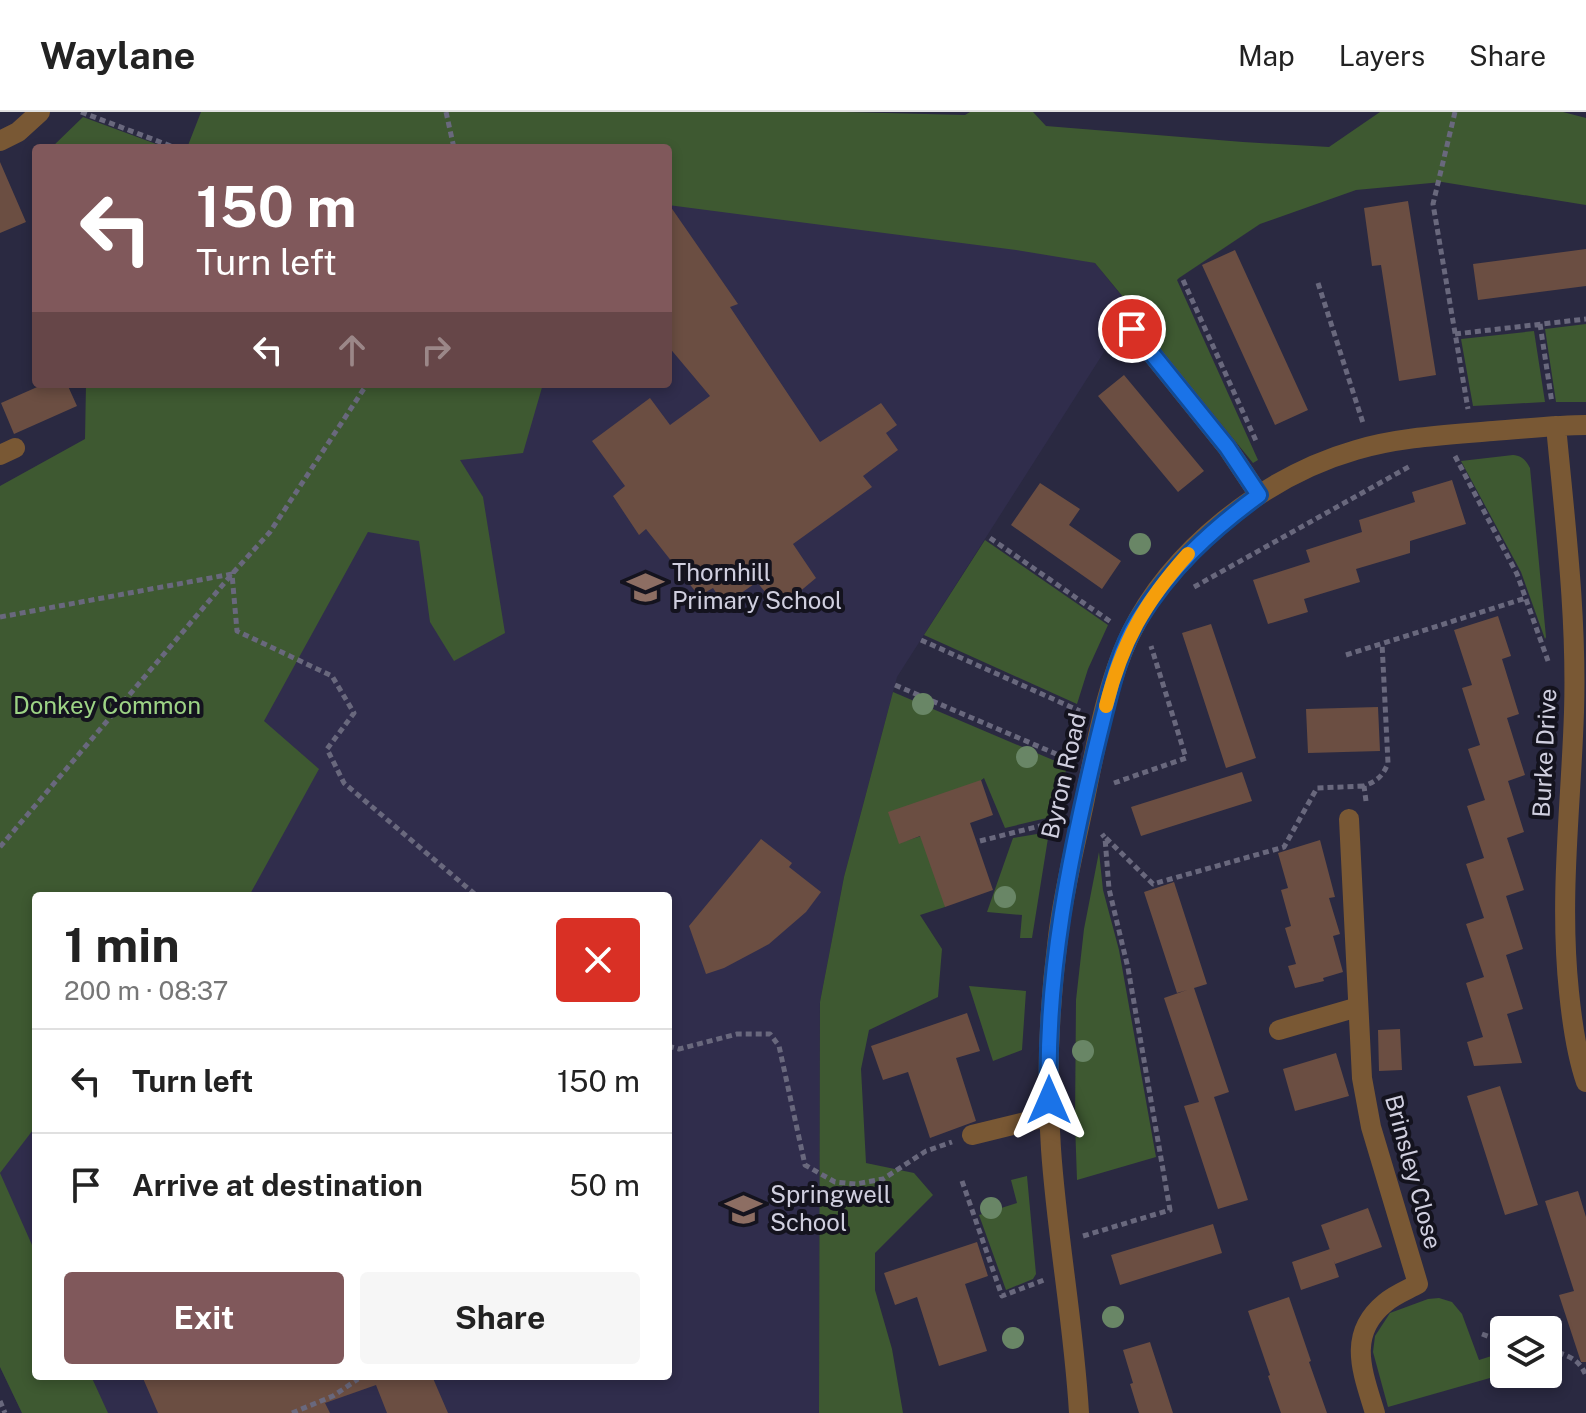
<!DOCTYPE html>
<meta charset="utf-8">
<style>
body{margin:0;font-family:"Public Sans",sans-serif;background:#f6f6f6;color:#222;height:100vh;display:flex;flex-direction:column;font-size:30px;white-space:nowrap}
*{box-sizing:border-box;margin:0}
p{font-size:26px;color:#767676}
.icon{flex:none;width:44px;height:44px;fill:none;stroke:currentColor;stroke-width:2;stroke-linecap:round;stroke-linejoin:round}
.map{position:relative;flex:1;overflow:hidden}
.details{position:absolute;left:32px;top:780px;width:640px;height:488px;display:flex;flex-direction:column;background:#fff;border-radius:8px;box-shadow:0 4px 12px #0003}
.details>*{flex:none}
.top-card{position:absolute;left:32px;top:32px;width:640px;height:244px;border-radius:8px;box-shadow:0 4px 12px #0003;background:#80585b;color:#fff;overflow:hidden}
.buttons{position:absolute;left:1490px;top:1204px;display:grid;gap:16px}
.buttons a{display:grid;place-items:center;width:72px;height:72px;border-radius:8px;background:#fff;box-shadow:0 4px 12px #0003;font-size:40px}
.pin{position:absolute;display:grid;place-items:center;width:68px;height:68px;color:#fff;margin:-34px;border:4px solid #fff;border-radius:50%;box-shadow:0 2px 8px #0007}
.me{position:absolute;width:88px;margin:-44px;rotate:0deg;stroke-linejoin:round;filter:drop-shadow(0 0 6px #0008)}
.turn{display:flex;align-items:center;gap:28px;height:168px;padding:0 32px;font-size:36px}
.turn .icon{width:104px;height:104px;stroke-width:2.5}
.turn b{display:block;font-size:56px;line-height:68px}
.lanes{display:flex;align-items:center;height:76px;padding:0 32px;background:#0003;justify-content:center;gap:40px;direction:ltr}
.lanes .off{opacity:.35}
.round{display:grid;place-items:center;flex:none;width:84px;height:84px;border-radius:8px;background:#f6f6f6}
.head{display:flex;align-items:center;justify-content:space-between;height:136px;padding:0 32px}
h1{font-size:48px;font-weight:700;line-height:60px}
.button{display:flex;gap:16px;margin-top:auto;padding:16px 32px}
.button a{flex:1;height:92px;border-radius:8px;background:#80585b;color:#fff;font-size:32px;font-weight:700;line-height:92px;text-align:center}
.button a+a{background:#f6f6f6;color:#222}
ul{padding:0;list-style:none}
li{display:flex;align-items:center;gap:24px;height:104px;padding:0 32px;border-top:2px solid #e0e0e0}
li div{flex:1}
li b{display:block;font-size:30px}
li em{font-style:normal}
header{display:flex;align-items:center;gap:48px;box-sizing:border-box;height:112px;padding:0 40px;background:#fff;border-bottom:2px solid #e0e0e0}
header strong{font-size:38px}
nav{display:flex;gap:44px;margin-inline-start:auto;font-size:28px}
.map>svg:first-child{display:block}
.built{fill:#302d4c}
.green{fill:#3e5931}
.building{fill:#6b4e42}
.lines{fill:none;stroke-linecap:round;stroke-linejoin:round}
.path{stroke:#69687d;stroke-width:5;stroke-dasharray:6 4;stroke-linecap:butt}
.minor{stroke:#795834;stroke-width:20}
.tree{fill:#698666}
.route-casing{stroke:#114b97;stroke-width:20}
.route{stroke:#1a73e8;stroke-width:14}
.slow{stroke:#f59e0b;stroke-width:14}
.labels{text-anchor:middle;stroke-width:8;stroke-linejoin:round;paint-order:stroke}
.poi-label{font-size:24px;fill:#d0cfdf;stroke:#14131e;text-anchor:start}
.park-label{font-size:24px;fill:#9dd385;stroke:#14131e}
.street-label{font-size:24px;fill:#d0cfdf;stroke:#14131e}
</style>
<header>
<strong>Waylane</strong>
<nav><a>Map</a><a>Layers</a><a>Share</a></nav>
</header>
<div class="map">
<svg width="1586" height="1301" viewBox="0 0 1586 1301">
<rect width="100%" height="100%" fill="#2a2941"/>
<path class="built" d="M668,48L1095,151L1138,204L1111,229L897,565L844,765L820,890L819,1301H22L0,1255V940L36,894V1264H668V784H124L368,420L454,272H668Z"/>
<path class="green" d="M201,0H846L965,3L970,0H1033L1046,14L1243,30L1329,35L1380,0H1563L1586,6V93L1442,70L1356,78L1260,112L1179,166L1177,168L1258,348L1253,351L1135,206L1138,203L1095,151L1016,138L668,93V36H187Z
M83,5L167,36H51Z
M1586,212V290H1556L1545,217Z
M1534,219L1545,290L1473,294L1461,227Z
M86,272H543L523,341L460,348L483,385L505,521L454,549L430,510L419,429L368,420L264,609L319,657L249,784H36V1014L0,1061L36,1142V1264H91L108,1301H22L0,1255V374L85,327Z
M1513,343C1522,344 1526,348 1530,356L1546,525L1545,527L1521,460L1461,349Z
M985,428L1108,513L1088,557L1077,592L924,523Z
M893,580L1067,654L1055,704L1005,716L984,666L899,731L937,719L945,795L920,803L942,837L938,885L869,918L861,957L866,1051L914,1061L933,1083L875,1141V1178L892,1237L903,1301H819L820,890L844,765Z
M1049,720L1032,826H1020L1022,803L987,800L1013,726Z
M1099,740L1103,778L1119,838L1156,1045L1077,1068L1075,1011L1076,888L1084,817Z
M969,874L1026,879L1022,938L993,949Z
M1027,1064L1036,1162L1033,1167L1006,1178L979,1103L1017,1091L1011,1068Z
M1439,1186L1452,1190L1462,1202L1479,1248L1501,1241L1504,1247V1262L1388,1295L1373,1240L1375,1224L1390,1201L1428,1187Z"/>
<path class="building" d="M0,50L26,110L0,121Z
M1408,89L1436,263L1399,269L1381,153L1372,154L1364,96Z
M668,91L738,192L730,195L820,330L881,291L897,313L886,321L898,338L863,364L872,375L793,432L816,466L786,491L774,475L765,480L757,470L724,493L713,476L699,484L646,417L639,423L613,384L625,374L592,329L650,286L670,313L710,284L668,234Z
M1586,137V174L1478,188L1473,152Z
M1235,138L1308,298L1275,313L1202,153Z
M1124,263L1204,359L1178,380L1098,284Z
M44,272H67L77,294L14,322L1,291Z
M1452,368L1466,412L1410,429V441L1356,457L1360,470L1304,487L1308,500L1268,512L1253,468L1310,450L1306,438L1362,420L1359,408L1415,390L1412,380Z
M1040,371L1080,397L1069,413L1121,449L1102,477L1011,413Z
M1498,504L1511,544L1502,547L1519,602L1507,606L1525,663L1508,669L1524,720L1507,726L1524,778L1506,784L1523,837L1506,843L1523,897L1507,902L1522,951L1474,954L1467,930L1483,925L1466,871L1484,865L1466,812L1484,806L1466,752L1484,746L1467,694L1485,688L1468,637L1480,633L1462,576L1472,573L1454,518Z
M1211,512L1256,646L1226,656L1182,521Z
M1378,595L1380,639L1308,641L1306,597Z
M1242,660L1252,689L1141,724L1131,695Z
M981,668L993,703L970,711L993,778L945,795L920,724L899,732L888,700Z
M761,727L792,751L789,755L821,780L806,800L769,832L724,856L706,862L689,814Z
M1320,728L1335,785L1329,786L1340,822L1333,824L1343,860L1323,866L1324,869L1295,876L1288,854L1296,852L1285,816L1291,814L1281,778L1288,776L1278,741Z
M1174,770L1207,872L1194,876L1229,980L1214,985L1248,1088L1218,1097L1184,994L1199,990L1164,886L1187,878L1177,881L1144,780Z
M967,901L980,939L956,946L976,1009L930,1026L908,960L883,968L871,934Z
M1400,917L1402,958L1379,959L1378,918Z
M1336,941L1349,984L1295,999L1283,957Z
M1500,974L1538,1093L1505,1103L1467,984Z
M1578,1079L1586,1105V1250H1581L1559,1183L1574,1179L1545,1089Z
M1368,1096L1382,1135L1335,1152L1321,1113Z
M1213,1112L1222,1141L1120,1173L1111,1143Z
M977,1130L988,1164L965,1172L987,1239L939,1254L917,1185L895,1193L884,1161Z
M1330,1137L1339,1165L1301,1178L1292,1150Z
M1289,1185L1311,1249L1309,1250L1327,1301H1281L1268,1264L1270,1263L1248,1199Z
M1150,1230L1173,1301H1139L1130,1272L1133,1271L1123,1238Z
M142,1264H432L448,1301H387L376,1273L325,1291L330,1301H158Z"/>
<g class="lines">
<path class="path" d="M81,0L176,36
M446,0L454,36
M1455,0L1433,92L1468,297
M1183,168L1257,331
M1318,171L1363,311
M1540,212L1552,291
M1455,222L1586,207
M1455,344L1517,462L1548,549
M990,426L1111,510
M1194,475L1412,353
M0,505L232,462L237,519L332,564L354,601L327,637L344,671L477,784
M921,528L1080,599
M1346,543L1526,486
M895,573L1068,647
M1114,671L1186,646L1151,534
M1366,689L1364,674C1377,669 1383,664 1388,651L1382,531
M1106,726L1153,772L1284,735L1317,676L1364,674
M980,729L1056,710
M0,735L232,462L270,420L367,272
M668,934L679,937L737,922H770L779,934L805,1053L835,1070L856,1072L883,1067L926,1039L952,1030
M962,1069L1002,1184L1044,1168
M1083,1124L1170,1098L1128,856L1109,777L1105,726L1102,722
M1482,1222L1504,1230
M1548,1239C1565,1241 1580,1247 1586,1264
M0,1289L5,1301
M292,1301L333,1284L358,1267"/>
<path class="minor" d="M0,29L18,20L40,0
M1132,217L1227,335L1259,383
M1556,314C1565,410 1577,504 1574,600C1571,694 1559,786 1569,880C1572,910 1576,941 1586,970
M0,343L15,336
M1349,707L1362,966L1371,1015L1418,1172C1407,1178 1394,1183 1385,1191C1346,1223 1363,1261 1375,1301
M1279,918L1358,895
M972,1023L1050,1004
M1079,1301C1074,1213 1057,1125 1051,1037C1046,967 1049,895 1058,825C1063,783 1073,743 1082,701C1094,644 1105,575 1130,523C1171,438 1265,364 1356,338C1400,325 1447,323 1493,319C1524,317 1555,313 1586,313"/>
</g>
<g class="tree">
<circle cx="1140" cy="432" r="11"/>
<circle cx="923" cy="592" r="11"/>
<circle cx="1027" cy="645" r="11"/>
<circle cx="1005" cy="785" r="11"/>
<circle cx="1083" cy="939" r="11"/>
<circle cx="991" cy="1096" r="11"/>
<circle cx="1113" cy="1205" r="11"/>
<circle cx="1013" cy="1226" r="11"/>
</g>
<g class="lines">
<defs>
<path id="route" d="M1049,988C1045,864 1070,742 1099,623C1109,584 1117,542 1138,508C1170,456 1210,419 1259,383L1227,335L1132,217"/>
</defs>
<use href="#route" class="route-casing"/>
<use href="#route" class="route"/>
<path class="slow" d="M1106,594C1122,530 1145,490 1188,442"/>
</g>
<defs>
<symbol id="school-bare" viewBox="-9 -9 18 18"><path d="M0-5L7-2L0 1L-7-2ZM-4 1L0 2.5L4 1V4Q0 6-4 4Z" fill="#8d6e63" stroke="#14131e" stroke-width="2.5" paint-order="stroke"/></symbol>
</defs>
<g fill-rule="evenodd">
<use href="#school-bare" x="620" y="450" width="51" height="51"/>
<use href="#school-bare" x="718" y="1072" width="51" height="51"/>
</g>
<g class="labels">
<g class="poi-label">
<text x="672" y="469">Thornhill<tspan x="672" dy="28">Primary School</tspan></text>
<text x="770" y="1091">Springwell<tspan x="770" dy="28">School</tspan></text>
</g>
<g class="park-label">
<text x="107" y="602">Donkey Common</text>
</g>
<g class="street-label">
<text transform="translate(1545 641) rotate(-87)" y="8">Burke Drive</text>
<text transform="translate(1064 664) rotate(-77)" y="8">Byron Road</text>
<text transform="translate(1413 1060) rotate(75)" y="8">Brinsley Close</text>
</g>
</g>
</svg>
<div class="buttons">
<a><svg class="icon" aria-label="layers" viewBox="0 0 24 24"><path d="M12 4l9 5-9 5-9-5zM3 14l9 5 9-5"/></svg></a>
</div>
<div class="pin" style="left:1132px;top:217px;background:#d93025"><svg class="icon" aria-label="arrive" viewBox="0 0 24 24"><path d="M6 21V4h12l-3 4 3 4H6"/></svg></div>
<svg class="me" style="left:1049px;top:988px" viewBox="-20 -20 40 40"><path d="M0-17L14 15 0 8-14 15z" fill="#1a73e8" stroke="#fff" stroke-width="4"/></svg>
<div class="top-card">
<div class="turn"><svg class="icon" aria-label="left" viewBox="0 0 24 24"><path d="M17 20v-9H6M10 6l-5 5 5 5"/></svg><div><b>150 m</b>Turn left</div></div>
<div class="lanes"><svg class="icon" aria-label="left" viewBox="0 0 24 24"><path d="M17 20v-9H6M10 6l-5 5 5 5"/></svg><svg class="icon off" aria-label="ahead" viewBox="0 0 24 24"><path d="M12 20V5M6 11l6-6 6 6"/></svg><svg class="icon off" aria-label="right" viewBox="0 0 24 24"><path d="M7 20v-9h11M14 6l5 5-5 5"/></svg></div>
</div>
<section class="details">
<div class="head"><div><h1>1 min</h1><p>200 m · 08:37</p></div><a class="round" style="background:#d93025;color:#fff"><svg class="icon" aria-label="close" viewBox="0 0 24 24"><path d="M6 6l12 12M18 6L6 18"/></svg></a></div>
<ul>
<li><svg class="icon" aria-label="left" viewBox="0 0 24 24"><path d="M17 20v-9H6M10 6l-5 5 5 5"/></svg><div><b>Turn left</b></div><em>150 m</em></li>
<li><svg class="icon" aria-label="arrive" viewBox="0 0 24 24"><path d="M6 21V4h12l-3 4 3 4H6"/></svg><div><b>Arrive at destination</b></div><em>50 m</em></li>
</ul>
<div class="button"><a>Exit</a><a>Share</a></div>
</section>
</div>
